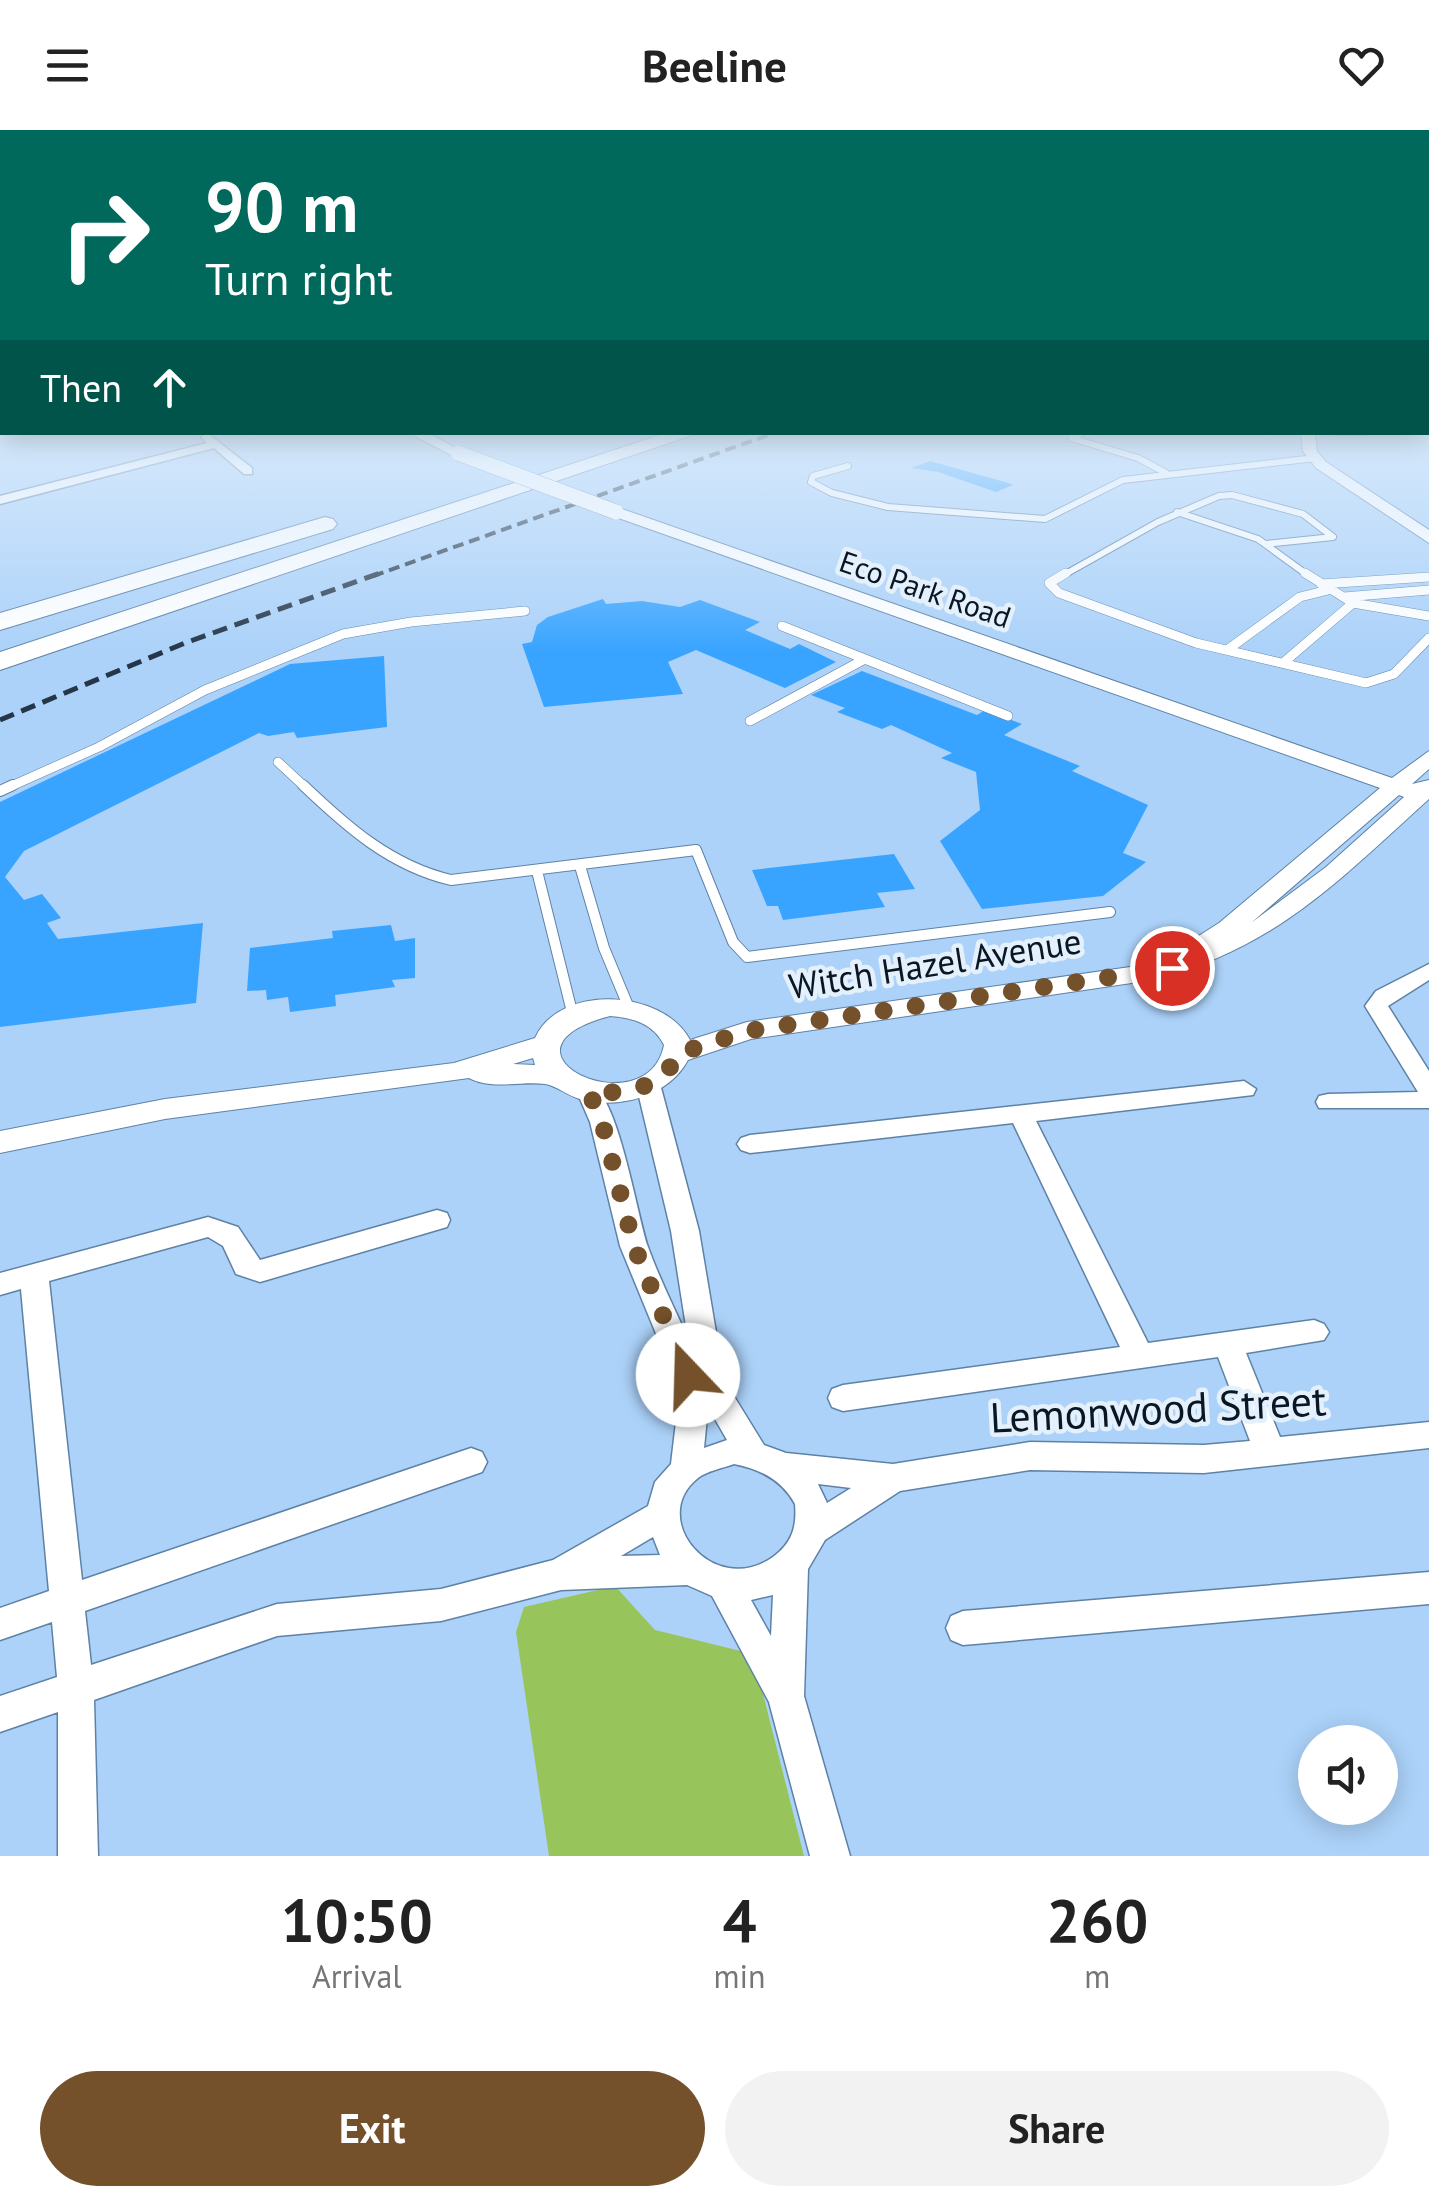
<!DOCTYPE html>
<style>
body{margin:0;font-family:"PT Sans",sans-serif;background:#f2f2f2;color:#222;height:100vh;display:flex;flex-direction:column;font-size:38px;white-space:nowrap}
*{box-sizing:border-box;margin:0}
p{font-size:32px;color:#767676}
.icon{flex:none;width:55px;height:55px;fill:none;stroke:currentColor;stroke-width:2;stroke-linecap:round;stroke-linejoin:round}
.map{position:relative;height:1726px;overflow:hidden}
.details{display:flex;flex-direction:column;background:#fff;flex:1}
.details>*{flex:none}
.top-card{position:absolute;left:0px;top:0px;width:1430px;height:305px;box-shadow:0 5px 25px #0003;background:#00695c;color:#fff;overflow:hidden}
.fabs{position:absolute;left:1298px;top:1595px;display:grid;gap:20px}
.fabs a{display:grid;place-items:center;width:100px;height:100px;border-radius:50%;background:#fff;box-shadow:0 5px 25px #0003;font-size:50px}
.pin{position:absolute;display:grid;place-items:center;width:85px;height:85px;color:#fff;margin:-42px;border:5px solid #fff;border-radius:50%;box-shadow:0 2px 10px #0007}
.me{position:absolute;width:110px;margin:-55px;rotate:339deg;stroke-linejoin:round;filter:drop-shadow(0 0 8px #0008)}
.turn{display:flex;align-items:center;gap:35px;height:210px;padding:0 40px;font-size:45px}
.turn .icon{width:130px;height:130px;stroke-width:2.5}
.turn b{display:block;font-size:70px;line-height:85px}
.then{display:flex;align-items:center;height:95px;padding:0 40px;background:#0003;gap:20px;font-size:38px}
.eta{display:flex;justify-content:space-evenly;align-items:center;height:170px;text-align:center}
.eta b{font-size:60px;font-weight:700;line-height:70px}
.cta{display:flex;gap:20px;margin-top:auto;padding:20px 40px}
.cta a{flex:1;height:115px;border-radius:60px;background:#74512a;color:#fff;font-size:40px;font-weight:700;line-height:115px;text-align:center}
.cta a+a{background:#f2f2f2;color:#222}
header{display:flex;justify-content:space-between;align-items:center;height:130px;padding:0 40px;background:#fff;font-size:45px;font-weight:700}
.map>svg:first-child{display:block}
.green{fill:#97c55b}
.building{fill:#39a4ff}
.lines{fill:none;stroke-linecap:round;stroke-linejoin:round}
.service-far2-casing{stroke:#5e82a6;stroke-width:8}
.service-far1-casing{stroke:#5e82a6;stroke-width:10}
.service-casing{stroke:#5e82a6;stroke-width:12}
.minor-casing{stroke:#5e82a6;stroke-width:3}
.tertiary-casing{stroke:#5e82a6;stroke-width:2}
.motorway-casing{stroke:#5e82a6;stroke-width:2}
.service-far2{stroke:#fff;stroke-width:6}
.service-far1{stroke:#fff;stroke-width:9}
.service{stroke:#fff;stroke-width:10}
.minor{fill:#fff;fill-rule:evenodd}
.tertiary{fill:#fff;fill-rule:evenodd}
.motorway{fill:#fff;fill-rule:evenodd}
.rail-far1{stroke:#243648;stroke-width:4;stroke-dasharray:11 6;stroke-linecap:butt}
.rail{stroke:#243648;stroke-width:5;stroke-dasharray:15 8;stroke-linecap:butt}
.tertiary-bridge-casing{stroke:#5e82a6;stroke-width:16;stroke-linecap:butt}
.tertiary-bridge{stroke:#fff;stroke-width:15}
.route{stroke:#74512a;stroke-width:18;stroke-dasharray:0 32.4}
.labels{text-anchor:middle;stroke-width:9;stroke-linejoin:round;paint-order:stroke}
.far-street-label{font-size:30px;fill:#091725;stroke:#e4f0fc}
.street-label{font-size:35px;fill:#091725;stroke:#e4f0fc}
.near-street-label{font-size:42px;fill:#091725;stroke:#e4f0fc}
</style>
<header><svg class="icon" aria-label="menu" viewBox="0 0 24 24"><path d="M4 6h16M4 12h16M4 18h16"/></svg>Beeline<svg class="icon" aria-label="heart" viewBox="0 0 24 24"><path d="M12 20l-8-8c-3-5 5-10 8-4 3-6 11-1 8 4z"/></svg></header>
<div class="map">
<svg width="1429" height="1726" viewBox="0 0 1429 1726">
<rect width="100%" height="100%" fill="#acd2f9"/>
<path class="green" d="M615,1456L655,1500L753,1524L804,1726H549L516,1502L524,1477Z"/>
<path class="building" d="M930,331L1012,354L1013,355L996,362L938,342L911,338Z
M603,469L606,474L642,471L680,477L700,470L760,492L745,500L790,519L799,514L836,532L785,558L696,520L668,532L683,564L544,577L522,514L532,512L537,495L548,487Z
M384,526L387,597L297,608L294,602L268,606L259,603L24,721L5,747L24,770L42,764L61,788L47,793L58,809L203,793L196,873L0,897V672L290,534Z
M862,541L977,585L985,580L1022,594L1004,605L1080,636L1072,641L1148,675L1123,723L1146,732L1103,766L982,779L940,711L980,680L976,642L941,628L952,623L891,595L882,599L837,582L845,578L811,565Z
M894,724L915,759L877,763L885,777L783,790L778,776H767L752,740Z
M391,795L395,811L415,808V848L392,850L395,857L335,865L336,876L290,882L288,867L267,870L266,860L247,861L250,818L333,808L332,801Z"/>
<g class="lines">
<defs>
<path id="service-far2" d="M1083,302L1071,308L1138,328L1166,343
M1336,302H1365
M848,336L813,346L811,352L832,363L888,377L1045,389L1123,350L1315,328
M1177,382L1258,409L1309,446
M1062,446L1158,392L1219,366L1232,365L1303,384L1333,407L1266,414"/>
<path id="service-far1" d="M1066,443L1049,453L1059,463L1196,513L1366,553L1394,544L1429,508
M1321,454L1429,447
M1344,467L1429,460
M1353,473L1429,486
M782,496L1008,586
M1227,520L1300,467L1328,460
M1283,533L1353,473L1305,443
M750,591L863,530
M278,632L306,658
M7,658L99,617L205,560L343,504L411,492L525,481"/>
<path id="service" d="M303,655C347,697 391,736 451,750L696,720L733,812L747,827L1110,782
M0,661L13,655
M580,736L604,818L629,878
M537,741L573,886"/>
<path id="minor" d="M0,296H2L4,302L0,303Z
M207,303L252,338V344H244L214,318L0,374V366L207,313L201,307Z
M1429,834V850L1388,876L1429,941V978H1319L1316,972L1319,966L1328,964L1418,962L1365,876L1376,861Z
M648,946L660,954L699,1101L724,1250L764,1315L786,1323L893,1334L1030,1312L1204,1315L1250,1311L1218,1227L843,1281L832,1277L828,1268L832,1259L843,1255L1120,1217L1013,993L750,1023L741,1020L737,1014L741,1008L750,1005L1244,951L1256,959L1253,965L1036,991L1148,1213L1314,1190L1324,1194L1329,1202L1324,1210L1246,1223L1280,1307L1429,1292V1318L1204,1343L1030,1340L900,1361L825,1410L808,1439L804,1566L850,1726H810L769,1572L712,1466L687,1455L561,1460L441,1491L277,1506L94,1570L98,1726H58V1582L0,1602V1566L57,1547L52,1492L0,1510V1478L49,1461L21,1159L0,1165V1143L208,1087L238,1097L260,1130L437,1080L447,1083L450,1090L447,1097L260,1152L236,1144L223,1116L208,1107L49,1151L82,1450L471,1318L482,1322L487,1332L482,1342L85,1481L91,1535L277,1474L441,1459L553,1430L648,1376L655,1352L671,1334L678,1275L673,1245L620,1116L590,992L577,962L589,954C618,962 637,1086 648,1117C659,1148 675,1179 688,1209L671,1101L636,954ZM708,1277L727,1310L704,1318ZM734,1334C760,1339 782,1350 795,1374C797,1397 792,1413 773,1427C713,1469 647,1388 698,1348C707,1341 723,1338 734,1334ZM818,1354L851,1358L827,1373ZM653,1407L660,1425L621,1426ZM773,1465L771,1506L751,1470Z
M1429,1442V1474L963,1515L951,1510L946,1498L951,1486L963,1481Z"/>
<path id="tertiary" d="M407,302H426L465,323L453,326Z
M1301,302H1315L1317,321L1326,332L1429,400V413L1316,338L1303,321Z
M610,379H622L1392,648L1429,621V639L1412,654L1429,650V669C1338,751 1275,819 1152,850L751,909L688,930C669,966 619,980 580,969C568,966 557,956 545,954C521,951 491,960 469,948L165,989L0,1023V1001L165,969L454,933L535,908C560,853 663,859 690,910L747,892L1151,834L1194,821L1186,814L1219,793L1380,658L610,385ZM1399,665L1404,667L1326,737L1251,793ZM610,886C633,888 653,893 664,915C647,1000 478,921 610,886ZM533,928L535,935L513,934Z"/>
<path id="motorway" d="M669,302H701L0,540V522Z
M325,387L333,389L337,394L333,399L0,500V483Z"/>
</defs>
<use href="#service-far2" class="service-far2-casing"/>
<use href="#service-far1" class="service-far1-casing"/>
<use href="#service" class="service-casing"/>
<use href="#minor" class="minor-casing"/>
<use href="#tertiary" class="tertiary-casing"/>
<use href="#motorway" class="motorway-casing"/>
<use href="#service-far2" class="service-far2"/>
<use href="#service-far1" class="service-far1"/>
<use href="#service" class="service"/>
<use href="#minor" class="minor"/>
<use href="#tertiary" class="tertiary"/>
<use href="#motorway" class="motorway"/>
<path class="rail-far1" d="M373,446L777,302"/>
<path class="rail" d="M0,590L185,513L380,443"/>
<defs>
<path id="tertiary-bridge" d="M458,323L616,382"/>
</defs>
<use href="#tertiary-bridge" class="tertiary-bridge-casing"/>
<use href="#tertiary-bridge" class="tertiary-bridge"/>
</g>
<linearGradient id="sky" x2="0" y2="1"><stop stop-color="#53beda"/><stop offset="0.54" stop-color="#daebfc"/><stop offset="1" stop-color="#daebfc" stop-opacity="0"/></linearGradient>
<rect width="1429" height="521" fill="url(#sky)"/>
<g class="lines">
<path class="route" d="M688,1245L634,1116L602,992L589,962C622,964 664,960 677,924L747,901L1172,838"/>
</g>
<g class="labels">
<g class="far-street-label">
<text transform="translate(925 460) rotate(19)" y="10">Eco Park Road</text>
</g>
<g class="street-label">
<text transform="translate(935 834) rotate(-9)" y="12">Witch Hazel Avenue</text>
</g>
<g class="near-street-label">
<text transform="translate(1158 1279) rotate(-3)" y="15">Lemonwood Street</text>
</g>
</g>
</svg>
<div class="fabs">
<a><svg class="icon" aria-label="sound" viewBox="0 0 24 24"><path d="M4 9h4l5-4v14l-5-4H4zM17 9q2 3 0 6"/></svg></a>
</div>
<div class="pin" style="left:1172px;top:838px;background:#d93025"><svg class="icon" aria-label="arrive" viewBox="0 0 24 24"><path d="M6 21V4h12l-3 4 3 4H6"/></svg></div>
<svg class="me" style="left:688px;top:1245px" viewBox="-20 -20 40 40"><circle r="19" fill="#fff"/><path d="M0-13L10 11 0 6-10 11z" fill="#74512a"/></svg>
<div class="top-card">
<div class="turn"><svg class="icon" aria-label="right" viewBox="0 0 24 24"><path d="M7 20v-9h11M14 6l5 5-5 5"/></svg><div><b>90 m</b>Turn right</div></div>
<div class="then">Then<svg class="icon" aria-label="ahead" viewBox="0 0 24 24"><path d="M12 20V5M6 11l6-6 6 6"/></svg></div>
</div>
</div>
<section class="details">
<div class="eta">
<div><b>10:50</b><p>Arrival</p></div>
<div><b>4</b><p>min</p></div>
<div><b>260</b><p>m</p></div>
</div>
<div class="cta"><a>Exit</a><a>Share</a></div>
</section>
